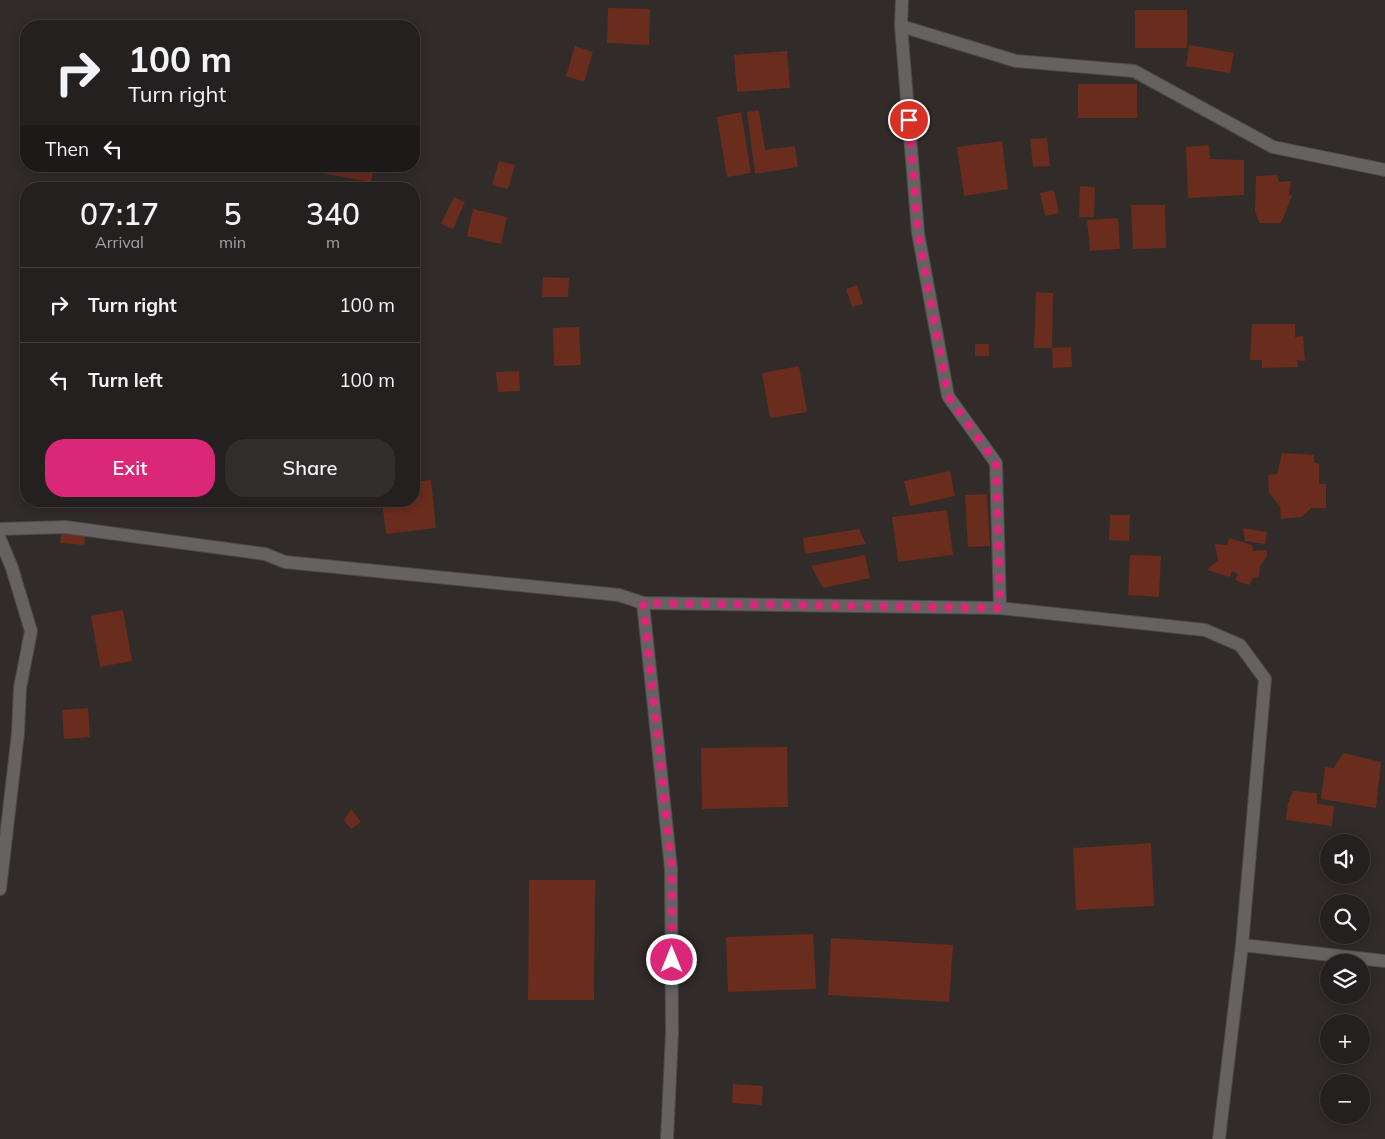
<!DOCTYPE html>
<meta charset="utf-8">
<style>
body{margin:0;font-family:Mulish,sans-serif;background:#312d2d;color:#f1f3f6;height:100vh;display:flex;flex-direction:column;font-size:19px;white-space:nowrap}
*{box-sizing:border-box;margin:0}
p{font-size:16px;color:#a3a3a5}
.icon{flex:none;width:28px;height:28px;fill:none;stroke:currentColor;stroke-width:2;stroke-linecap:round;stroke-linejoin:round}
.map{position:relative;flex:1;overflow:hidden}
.drawer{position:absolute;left:20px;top:182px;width:400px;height:325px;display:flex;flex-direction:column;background:#252020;border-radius:20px;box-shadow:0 2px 12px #0003,0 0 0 1px #423e3e}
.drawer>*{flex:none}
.top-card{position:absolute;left:20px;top:20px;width:400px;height:152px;border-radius:20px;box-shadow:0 2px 12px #0003,0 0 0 1px #423e3e;background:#252020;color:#f1f3f6;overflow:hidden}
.controls{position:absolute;left:1320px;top:834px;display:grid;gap:10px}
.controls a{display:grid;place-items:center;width:50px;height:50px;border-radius:50%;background:#252020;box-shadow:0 2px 12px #0003,0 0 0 1px #423e3e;font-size:25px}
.pin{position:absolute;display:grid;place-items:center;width:42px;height:42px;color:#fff;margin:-21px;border:2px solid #fff;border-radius:50%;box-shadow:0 1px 5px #0007}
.me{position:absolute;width:55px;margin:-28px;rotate:0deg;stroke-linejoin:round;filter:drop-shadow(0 0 4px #0008)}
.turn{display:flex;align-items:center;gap:18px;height:105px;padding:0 25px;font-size:22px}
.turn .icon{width:65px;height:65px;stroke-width:2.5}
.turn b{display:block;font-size:35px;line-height:42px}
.then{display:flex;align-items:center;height:48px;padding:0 25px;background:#0003;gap:10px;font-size:19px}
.eta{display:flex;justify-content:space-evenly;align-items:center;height:85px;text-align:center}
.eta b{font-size:30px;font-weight:600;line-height:35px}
.button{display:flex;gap:10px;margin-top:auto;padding:10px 25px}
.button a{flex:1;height:58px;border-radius:20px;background:#db2777;color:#fff;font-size:20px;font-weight:600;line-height:58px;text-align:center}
.button a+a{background:#312d2d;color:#f1f3f6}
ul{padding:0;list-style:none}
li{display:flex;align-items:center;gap:15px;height:75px;padding:0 25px;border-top:1px solid #423e3e}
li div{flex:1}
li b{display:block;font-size:19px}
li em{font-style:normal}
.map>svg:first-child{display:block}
.building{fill:#6a2c1d}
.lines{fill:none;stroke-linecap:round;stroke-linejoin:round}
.street-casing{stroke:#4f4948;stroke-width:14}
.street{stroke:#656261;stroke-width:12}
.route{stroke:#db2777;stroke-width:9;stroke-dasharray:0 16.2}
</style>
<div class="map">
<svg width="1385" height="1139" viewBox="0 0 1385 1139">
<rect width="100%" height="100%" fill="#312b2a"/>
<path class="building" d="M608,8L650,9L649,45L607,43Z
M1135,10H1187V48H1135Z
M1189,45L1234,53L1230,73L1186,66Z
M575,46L593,52L584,82L566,76Z
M787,51L790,88L737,92L734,55Z
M1078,84H1137V118H1078Z
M759,110L765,150L795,146L798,167L755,174L747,112Z
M741,112L751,173L727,177L717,117Z
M1047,138L1050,166L1033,167L1030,139Z
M1002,141L1008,189L964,196L957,147Z
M1209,145L1210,159L1244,160V195L1188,198L1186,147Z
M499,161L515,165L508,189L492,185Z
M312,166H374L371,182L311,171Z
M1277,175L1279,182L1291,181L1289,195L1292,196L1281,223H1260L1257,217L1255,210L1256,176Z
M1080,186L1095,187L1094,217H1079Z
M1054,190L1059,213L1045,216L1040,193Z
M454,197L465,202L453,229L441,224Z
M1131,205H1165L1166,248L1133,249Z
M473,209L507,217L501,244L467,236Z
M1118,218L1120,249L1090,251L1087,220Z
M543,277L569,278L568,297H542Z
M857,285L863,304L852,307L846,289Z
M1036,292L1053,293L1052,348L1071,347L1072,367L1053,368L1052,348H1034Z
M1252,324H1295V337L1303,336L1305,361L1297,360L1298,367L1262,368V360H1250Z
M579,327L581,365L554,366L553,328Z
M975,344H989V356H975Z
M799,366L807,412L770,418L762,373Z
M519,371L520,391L498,392L496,372Z
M1282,453L1314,455V462L1319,464V484H1326V508H1311L1302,517L1281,519L1280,506L1269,493L1268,475L1277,474Z
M950,471L955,496L910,506L904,481Z
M431,480L436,528L386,534L382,501H414V482Z
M987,494L990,546L968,547L965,495Z
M947,510L953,555L898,562L892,517Z
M1110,515H1130L1129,541L1109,540Z
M1243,528L1267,532L1265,544L1245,541Z
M859,529L866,544L805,554L803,538Z
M61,534L85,535L84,545L60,543Z
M1229,538L1252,545L1253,551L1267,550V556L1260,566L1259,578L1254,577L1249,585L1235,580L1238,574L1232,571L1230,577L1207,570L1218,560L1215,544L1227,545Z
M865,555L870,578L823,588L811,566Z
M1130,555L1161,556L1159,597L1128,595Z
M123,610L132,661L100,667L91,616Z
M88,708L90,737L64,739L62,710Z
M787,747L788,807L702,809L701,748Z
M1343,753L1381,762L1376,808L1321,799L1325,767L1334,768Z
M1293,791L1317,793V804L1334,806L1332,826L1286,820L1288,803Z
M351,809L361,822L351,829L344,820Z
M1151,843L1154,906L1076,910L1073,848Z
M529,880H595L594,1000H528Z
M813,934L816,989L728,992L726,937Z
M831,938L953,945L949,1002L828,995Z
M733,1084L763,1086L762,1105L732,1103Z"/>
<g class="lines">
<defs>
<path id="street" d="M902,0L901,26L1016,61L1134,71L1273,147L1385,170
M901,26L918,233L948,396L996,463L1000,608
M0,529L65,527L265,554L285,562L619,595L643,603L1000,608L1205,630L1240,645L1265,679L1242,945L1219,1139
M0,539L12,568L31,631L20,688L18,733L0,889
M643,603L671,869L672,1033L667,1139
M1242,945L1385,961"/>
</defs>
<use href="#street" class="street-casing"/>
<use href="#street" class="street"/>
</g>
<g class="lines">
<path class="route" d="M672,960V869L643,603L1000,608L996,463L948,396L918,233L909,120"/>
</g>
</svg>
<div class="controls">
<a><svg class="icon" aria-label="sound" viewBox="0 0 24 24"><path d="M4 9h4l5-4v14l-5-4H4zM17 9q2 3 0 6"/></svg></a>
<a><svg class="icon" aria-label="search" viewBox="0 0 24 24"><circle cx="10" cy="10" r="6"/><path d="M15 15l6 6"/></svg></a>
<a><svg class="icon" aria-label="layers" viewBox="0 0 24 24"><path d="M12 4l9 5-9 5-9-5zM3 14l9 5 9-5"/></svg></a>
<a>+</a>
<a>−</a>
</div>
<div class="pin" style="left:909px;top:120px;background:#d93025"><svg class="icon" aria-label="arrive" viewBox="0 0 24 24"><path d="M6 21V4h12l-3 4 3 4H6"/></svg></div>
<svg class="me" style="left:672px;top:960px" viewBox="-20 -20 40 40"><circle r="17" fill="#db2777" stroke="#fff" stroke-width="3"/><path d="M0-11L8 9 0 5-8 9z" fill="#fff"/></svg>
<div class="top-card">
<div class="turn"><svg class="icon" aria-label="right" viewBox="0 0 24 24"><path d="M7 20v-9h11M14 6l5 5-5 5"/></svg><div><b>100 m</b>Turn right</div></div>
<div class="then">Then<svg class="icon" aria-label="left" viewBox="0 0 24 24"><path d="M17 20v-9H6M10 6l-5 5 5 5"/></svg></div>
</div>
<section class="drawer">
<div class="eta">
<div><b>07:17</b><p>Arrival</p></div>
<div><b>5</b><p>min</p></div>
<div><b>340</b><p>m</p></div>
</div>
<ul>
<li><svg class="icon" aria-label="right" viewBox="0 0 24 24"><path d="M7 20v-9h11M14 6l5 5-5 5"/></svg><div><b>Turn right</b></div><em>100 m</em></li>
<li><svg class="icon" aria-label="left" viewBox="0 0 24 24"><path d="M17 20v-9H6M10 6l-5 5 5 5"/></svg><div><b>Turn left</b></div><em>100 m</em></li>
</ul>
<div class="button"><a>Exit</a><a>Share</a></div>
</section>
</div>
